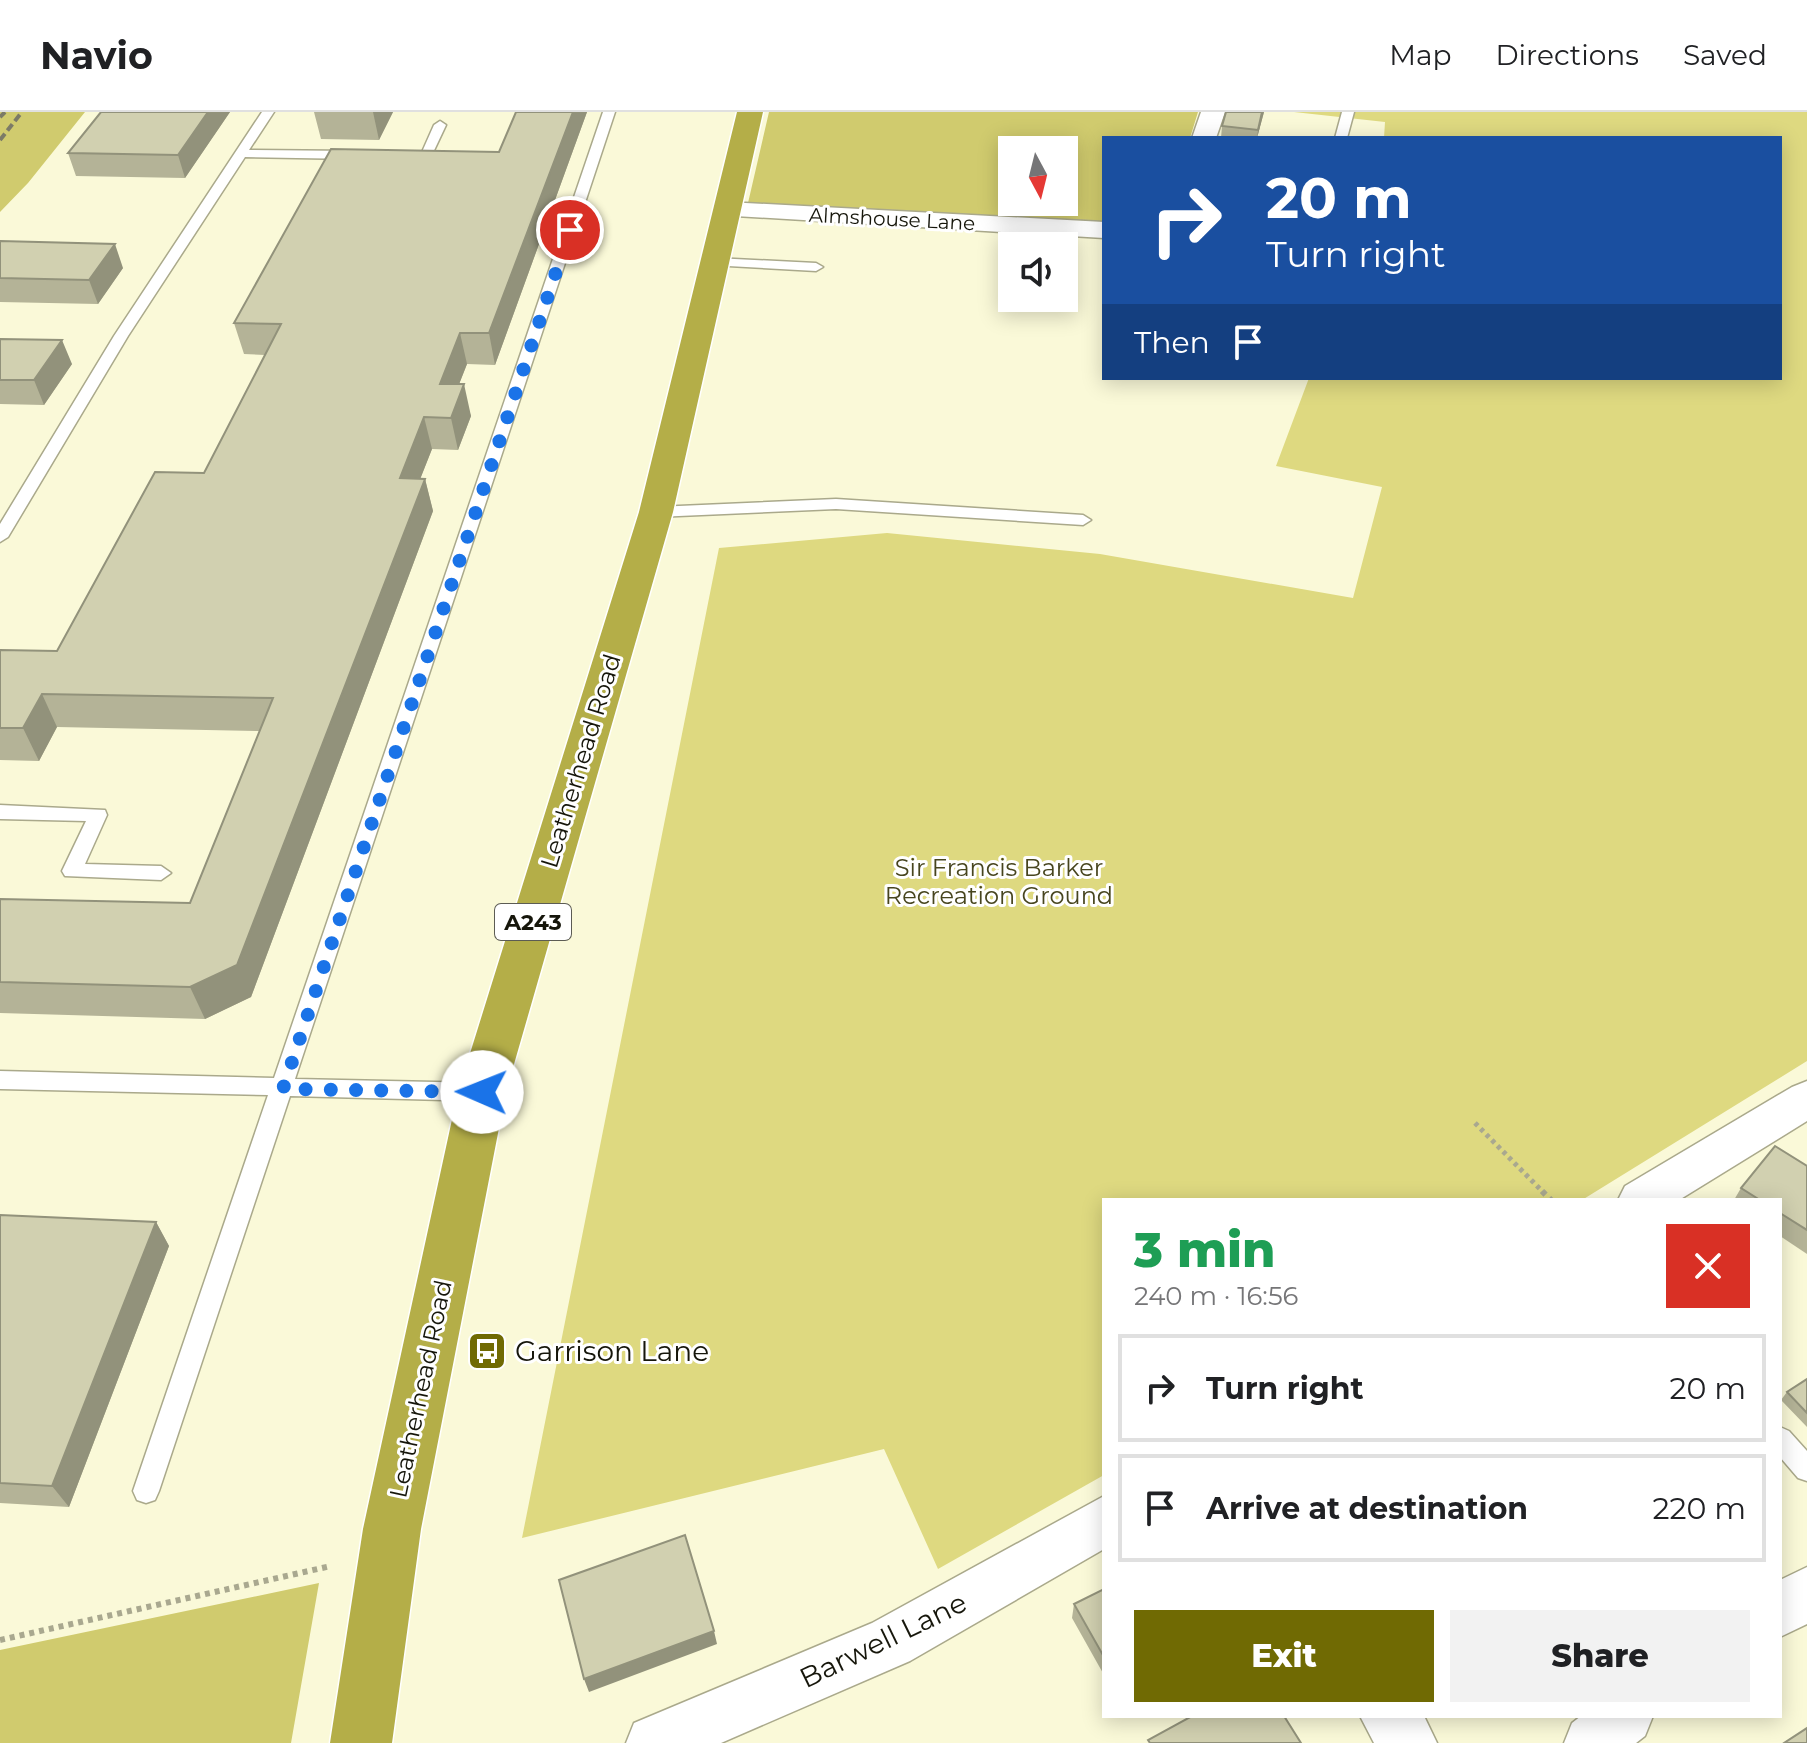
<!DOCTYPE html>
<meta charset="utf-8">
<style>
body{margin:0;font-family:Montserrat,sans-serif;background:#f2f2f2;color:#202124;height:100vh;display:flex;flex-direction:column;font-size:30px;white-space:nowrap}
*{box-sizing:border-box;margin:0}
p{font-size:26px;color:#757577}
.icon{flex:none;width:44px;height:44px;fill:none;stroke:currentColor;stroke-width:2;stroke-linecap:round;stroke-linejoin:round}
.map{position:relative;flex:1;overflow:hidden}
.details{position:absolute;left:1102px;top:1086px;width:680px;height:520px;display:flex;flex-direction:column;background:#fff;border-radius:0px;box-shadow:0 4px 20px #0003}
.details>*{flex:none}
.hud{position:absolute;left:1102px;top:24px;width:680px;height:244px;border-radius:0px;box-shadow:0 4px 20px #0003;background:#1a4fa0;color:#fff;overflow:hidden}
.needle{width:52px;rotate:173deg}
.tools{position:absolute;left:998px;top:24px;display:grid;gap:16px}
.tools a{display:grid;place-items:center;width:80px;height:80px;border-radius:0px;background:#fff;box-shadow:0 4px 20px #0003;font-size:40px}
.pin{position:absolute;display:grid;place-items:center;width:68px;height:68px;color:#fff;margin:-34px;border:4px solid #fff;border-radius:50%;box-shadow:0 2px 8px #0007}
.me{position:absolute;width:88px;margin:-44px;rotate:271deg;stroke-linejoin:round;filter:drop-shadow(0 0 6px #0008)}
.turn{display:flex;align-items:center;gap:28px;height:168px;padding:0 32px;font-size:36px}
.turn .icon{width:104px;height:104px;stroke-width:2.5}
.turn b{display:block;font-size:56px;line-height:68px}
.then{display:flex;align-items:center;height:76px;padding:0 32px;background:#0003;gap:16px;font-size:30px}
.round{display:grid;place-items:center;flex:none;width:84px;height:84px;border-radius:0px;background:#f2f2f2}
.summary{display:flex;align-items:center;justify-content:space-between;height:136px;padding:0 32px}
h1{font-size:48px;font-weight:800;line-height:60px;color:#1e9e55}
.primary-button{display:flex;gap:16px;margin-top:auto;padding:16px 32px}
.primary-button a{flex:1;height:92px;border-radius:0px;background:#706a03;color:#fff;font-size:32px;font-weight:800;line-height:92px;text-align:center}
.primary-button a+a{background:#f2f2f2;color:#202124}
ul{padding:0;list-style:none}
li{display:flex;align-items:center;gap:24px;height:108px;margin:0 16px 12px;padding:0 16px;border:4px solid #e0e0e0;border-radius:0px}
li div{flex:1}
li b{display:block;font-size:30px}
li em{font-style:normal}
header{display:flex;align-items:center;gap:48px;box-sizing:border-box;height:112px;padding:0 40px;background:#fff;border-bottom:2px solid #e0e0e0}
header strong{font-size:38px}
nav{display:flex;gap:44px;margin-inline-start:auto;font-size:28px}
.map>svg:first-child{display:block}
.green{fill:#ded980}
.forest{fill:#d0cb6e;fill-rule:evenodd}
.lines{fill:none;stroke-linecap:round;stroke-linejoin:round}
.service-casing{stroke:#aaa98b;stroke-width:3}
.minor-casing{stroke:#aaa98b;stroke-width:3}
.trunk-casing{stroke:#fff;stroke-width:3}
.path-far1{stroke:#a9a88f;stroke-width:5;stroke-dasharray:4 4;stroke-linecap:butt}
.path{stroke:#a9a88f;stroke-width:6;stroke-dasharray:5 5;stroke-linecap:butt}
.service{fill:#fff;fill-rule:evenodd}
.minor{fill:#fff;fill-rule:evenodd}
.trunk{fill:#b4ae48;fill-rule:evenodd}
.rail{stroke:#7c7b67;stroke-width:4;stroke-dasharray:8 4;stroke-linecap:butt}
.wall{fill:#b4b397}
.shaded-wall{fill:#92927b}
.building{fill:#d1d0b0;stroke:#92927b;stroke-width:2}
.route{stroke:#1a73e8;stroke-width:14;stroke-dasharray:0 25.2}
.labels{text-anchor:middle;stroke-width:6;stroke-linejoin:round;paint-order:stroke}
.far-street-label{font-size:20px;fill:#16160b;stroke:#fff}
.shield{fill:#fff;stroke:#5c5c54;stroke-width:2}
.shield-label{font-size:22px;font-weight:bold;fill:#16160b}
.street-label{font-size:24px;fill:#16160b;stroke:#fff}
.park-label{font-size:24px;fill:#47451e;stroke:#fff}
.near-poi-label{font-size:28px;fill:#16160b;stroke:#fff;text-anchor:start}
.near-street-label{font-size:28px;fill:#16160b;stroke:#fff}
</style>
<header>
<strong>Navio</strong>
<nav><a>Map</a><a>Directions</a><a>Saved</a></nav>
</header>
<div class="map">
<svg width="1807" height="1631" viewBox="0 0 1807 1631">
<rect width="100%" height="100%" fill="#faf9d8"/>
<path class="green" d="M1294,0H1807V949L1582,1088H1104V1363L938,1457L884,1337L522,1426L719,436L887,421L1100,442L1353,486L1382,375L1276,354L1309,266H1780V26H1384L1385,10Z"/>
<path class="forest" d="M0,0H85L28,71L0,100Z
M769,0H1198L1190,26H1104V110L748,91ZM1012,38H1064V90H1012Z
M319,1471L291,1631H0V1538Z"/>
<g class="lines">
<defs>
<path id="service" d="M262,0H274L249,38L354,39L360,43L354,47L245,45L128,224L8,425L0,430V412L114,224Z
M603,0H615L295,967L482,971L490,974L493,980L490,986L482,989L290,984L159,1379L155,1388L146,1391L137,1388L133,1379L268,983L0,977V959L274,966Z
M1342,0H1354L1347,26H1335Z
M440,9L446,13L430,47L402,46V40H422L434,13Z
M715,146L816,151L823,155L816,159L710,153L708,150Z
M836,387L1083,403L1091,408L1083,413L836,397L656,405L648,400L656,395Z
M0,693L105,698L107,703L85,752L161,754L171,761L161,768L65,764L62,759L86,709L0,707Z
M1780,1315L1789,1319L1807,1339V1369L1798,1366L1780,1345Z"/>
<path id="minor" d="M1201,0H1225L1216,26H1192Z
M727,90L1104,110V126L718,103L714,98L718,93Z
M1807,969V1009L1679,1088H1618L1625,1074L1792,975Z
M1104,1384V1437L910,1549L721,1631H626L634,1611L872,1511Z
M1807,1455V1512L1780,1525V1468Z
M1360,1604H1424L1437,1631H1374Z
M1581,1604H1653L1645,1624L1636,1631H1564L1572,1611Z"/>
<path id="trunk" d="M737,0H763L673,400L506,980L421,1417L392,1631H330L363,1417L458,980L639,400Z"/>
</defs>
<use href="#service" class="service-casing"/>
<use href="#minor" class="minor-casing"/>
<use href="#trunk" class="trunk-casing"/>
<path class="path-far1" d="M1475,1011L1544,1081"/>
<path class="path" d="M1542,1079L1551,1088
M0,1528L331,1454"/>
<use href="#service" class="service"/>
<use href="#minor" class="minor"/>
<use href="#trunk" class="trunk"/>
<path class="rail" d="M0,5L5,0
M0,28L22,0"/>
</g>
<path class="wall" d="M101,0H230L185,66L76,64L68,41Z
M314,0H393L379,28L321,27Z
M516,0H587L495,253L467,252L459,272L471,304L458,338L432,337L420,367H425L433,399L251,885L205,907L0,901V787L190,791L260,619L57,615L39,649L0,648V538L57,539L204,361L265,243L244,242L234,211L499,40Z
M1264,0L1257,26H1221L1222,14Z
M0,129L123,156L98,192L0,190Z
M0,227L72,252L44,293L0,292Z
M1807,1054V1142L1780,1124V1088H1734L1741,1076Z
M0,1103L156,1110L169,1134L69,1395L0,1391Z
M1807,1267V1315L1781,1288L1787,1280Z
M1104,1477V1563L1072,1506L1074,1492Z"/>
<path class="shaded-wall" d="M208,0H230L185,66L178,43Z
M373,0H393L379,28Z
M573,0H587L495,253L489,221Z
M1262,0H1264L1257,26L1258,18Z
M115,132L123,156L98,192L89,168Z
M460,221L467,252L447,303L440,272Z
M62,228L72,252L44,293L34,268Z
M464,272L471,304L458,338L451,306Z
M424,305L432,337L408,398L400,366Z
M425,367L433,399L251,885L205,907L190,875Z
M42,582L57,615L39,649L23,616Z
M156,1110L169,1134L69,1395L52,1374Z
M714,1519L717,1532L589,1580L584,1567Z"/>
<path class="building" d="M101,0H208L178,43L68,41Z
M516,0H573L489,221H460L440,272H464L451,306L424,305L400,366L425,367L237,853L190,875L0,870V787L190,791L273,586L42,582L23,616H0V538L57,539L155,360L204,361L281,212L234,211L331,37L499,40Z
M1226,0H1262L1258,18L1222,14Z
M0,129L115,132L89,168L0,166Z
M0,227L62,228L34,268H0Z
M1775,1034L1807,1054V1118L1780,1101V1088H1760L1741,1076Z
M0,1103L156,1110L52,1374L0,1371Z
M1807,1267V1301L1787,1280Z
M685,1423L714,1519L584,1567L559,1468Z
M1104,1477V1545L1074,1492Z
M1192,1604H1284L1301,1631H1150L1148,1628Z
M1807,1616V1631H1784Z"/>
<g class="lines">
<path class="route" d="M482,980L283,977L570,118"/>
</g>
<defs>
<symbol id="bus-square" viewBox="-11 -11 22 22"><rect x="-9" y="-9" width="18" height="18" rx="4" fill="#706a03" stroke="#fff"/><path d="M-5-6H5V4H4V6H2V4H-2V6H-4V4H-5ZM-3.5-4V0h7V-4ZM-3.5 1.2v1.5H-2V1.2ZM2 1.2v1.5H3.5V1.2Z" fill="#fff"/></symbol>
</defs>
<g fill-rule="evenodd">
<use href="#bus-square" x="465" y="1217" width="44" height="44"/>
</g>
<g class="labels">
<g class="far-street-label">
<text transform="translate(892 107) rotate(3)" y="7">Almshouse Lane</text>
</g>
<rect class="shield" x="495" y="792" width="76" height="36" rx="6"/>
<g class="shield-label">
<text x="533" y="818">A243</text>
</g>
<g class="street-label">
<text transform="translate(581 649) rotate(-73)" y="8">Leatherhead Road</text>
<text transform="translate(421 1277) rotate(-78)" y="8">Leatherhead Road</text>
</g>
<g class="park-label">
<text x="999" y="764">Sir Francis Barker<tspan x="999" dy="28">Recreation Ground</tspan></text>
</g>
<g class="near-poi-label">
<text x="515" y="1249">Garrison Lane</text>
</g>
<g class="near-street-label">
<text transform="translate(883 1528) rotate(-26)" y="10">Barwell Lane</text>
</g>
</g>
</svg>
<div class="tools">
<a><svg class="needle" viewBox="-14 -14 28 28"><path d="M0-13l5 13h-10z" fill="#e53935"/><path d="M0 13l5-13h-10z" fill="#757577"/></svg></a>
<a><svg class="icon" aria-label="sound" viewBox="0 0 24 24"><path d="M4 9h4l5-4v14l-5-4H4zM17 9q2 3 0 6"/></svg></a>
</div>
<div class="pin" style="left:570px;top:118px;background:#d93025"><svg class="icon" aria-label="arrive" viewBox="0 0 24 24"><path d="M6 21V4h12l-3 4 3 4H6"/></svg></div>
<svg class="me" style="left:482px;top:980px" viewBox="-20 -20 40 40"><circle r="19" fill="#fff"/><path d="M0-13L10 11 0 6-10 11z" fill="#1a73e8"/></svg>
<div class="hud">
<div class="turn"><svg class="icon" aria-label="right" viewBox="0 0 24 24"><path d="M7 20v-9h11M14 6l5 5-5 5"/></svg><div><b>20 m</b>Turn right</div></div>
<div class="then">Then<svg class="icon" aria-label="arrive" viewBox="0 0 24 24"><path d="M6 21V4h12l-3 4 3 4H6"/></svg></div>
</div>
<section class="details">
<div class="summary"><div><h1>3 min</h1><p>240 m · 16:56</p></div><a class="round" style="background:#d93025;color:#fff"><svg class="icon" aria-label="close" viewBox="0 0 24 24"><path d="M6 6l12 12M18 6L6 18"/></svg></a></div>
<ul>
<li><svg class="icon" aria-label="right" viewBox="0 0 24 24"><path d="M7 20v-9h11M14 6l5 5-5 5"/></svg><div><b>Turn right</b></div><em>20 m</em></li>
<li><svg class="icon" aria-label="arrive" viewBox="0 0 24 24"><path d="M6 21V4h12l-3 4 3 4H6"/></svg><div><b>Arrive at destination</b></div><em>220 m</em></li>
</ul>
<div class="primary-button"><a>Exit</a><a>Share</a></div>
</section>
</div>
